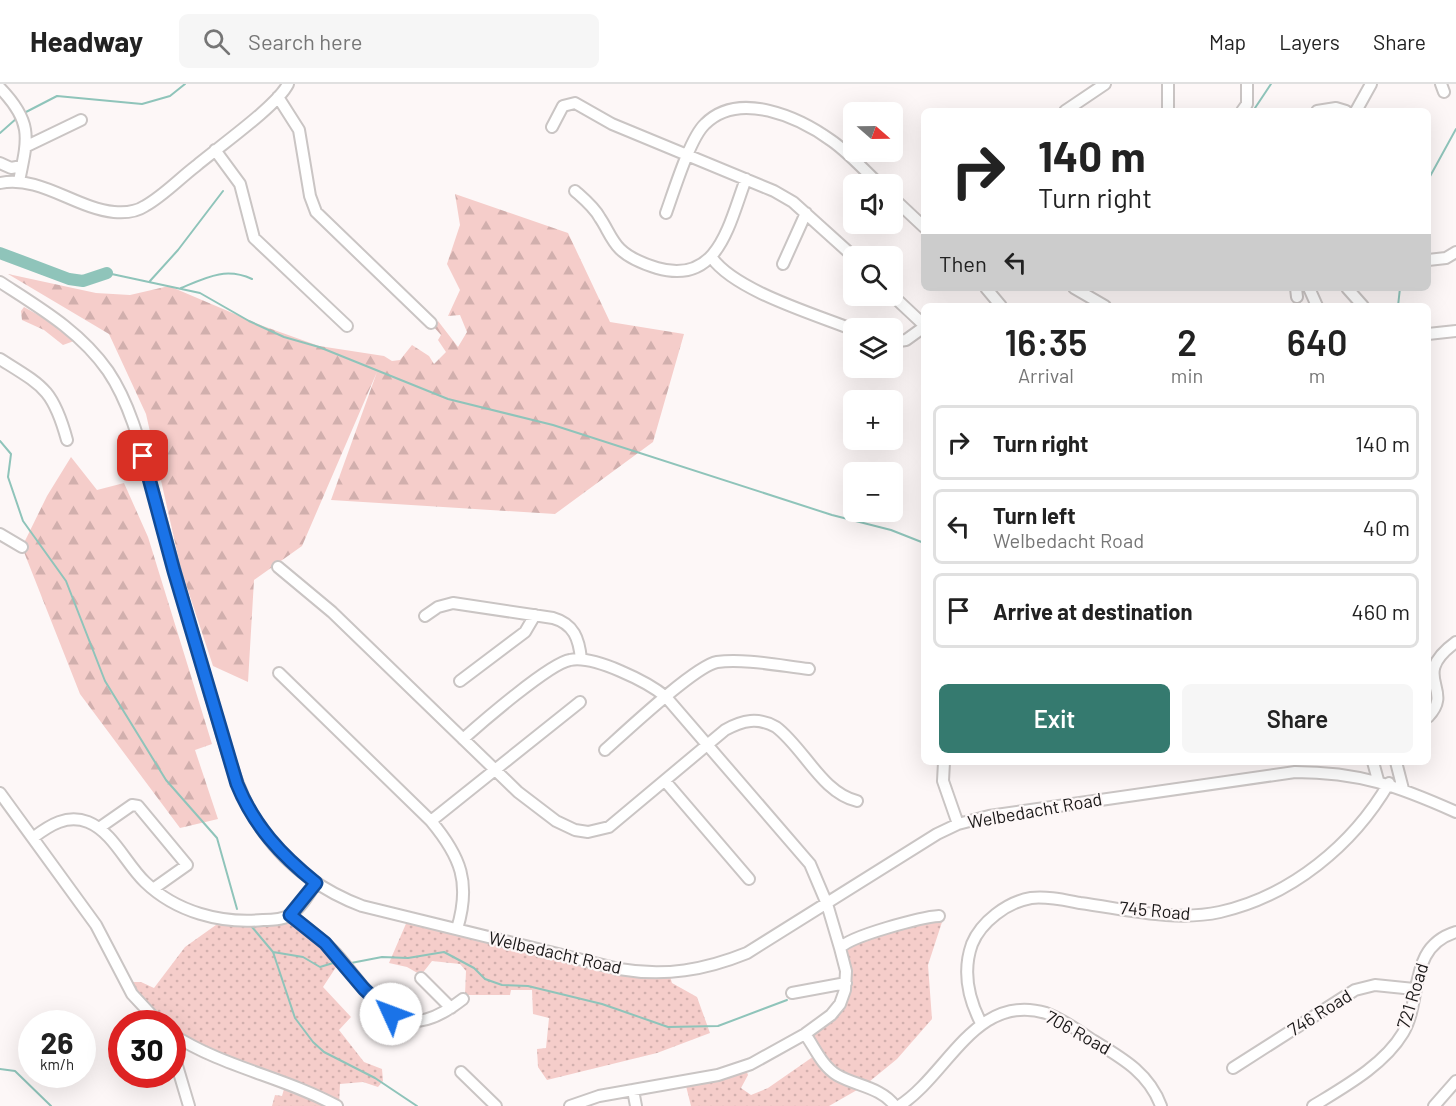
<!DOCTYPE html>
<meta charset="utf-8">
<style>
body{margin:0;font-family:Barlow,sans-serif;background:#f6f6f6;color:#222;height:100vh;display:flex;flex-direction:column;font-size:22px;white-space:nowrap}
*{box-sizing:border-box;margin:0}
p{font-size:20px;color:#767676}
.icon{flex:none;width:33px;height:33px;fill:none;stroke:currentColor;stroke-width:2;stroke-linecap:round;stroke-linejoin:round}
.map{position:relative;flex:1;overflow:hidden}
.panel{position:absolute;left:921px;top:219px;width:510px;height:462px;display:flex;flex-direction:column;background:#fff;border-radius:9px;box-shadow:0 6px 24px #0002}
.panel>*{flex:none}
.guide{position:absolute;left:921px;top:24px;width:510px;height:183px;border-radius:9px;box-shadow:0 6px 24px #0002;background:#fff;color:#222;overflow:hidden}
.needle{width:39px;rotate:110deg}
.controls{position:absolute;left:843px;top:18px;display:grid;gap:12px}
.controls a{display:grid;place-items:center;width:60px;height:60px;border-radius:9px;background:#fff;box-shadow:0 6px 24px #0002;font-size:30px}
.speed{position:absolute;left:18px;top:926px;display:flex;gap:12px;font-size:30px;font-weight:700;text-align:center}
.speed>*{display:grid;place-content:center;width:78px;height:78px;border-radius:50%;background:#fff;box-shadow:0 6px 24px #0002;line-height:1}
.speed small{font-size:15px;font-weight:400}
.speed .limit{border:9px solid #d22;background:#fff;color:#111}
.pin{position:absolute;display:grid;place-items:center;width:51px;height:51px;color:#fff;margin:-26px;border-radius:12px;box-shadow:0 3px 9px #0006}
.me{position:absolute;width:66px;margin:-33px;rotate:313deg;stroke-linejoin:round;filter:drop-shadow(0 0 4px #0008)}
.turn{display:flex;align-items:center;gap:21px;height:126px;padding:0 18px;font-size:27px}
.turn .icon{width:78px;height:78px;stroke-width:2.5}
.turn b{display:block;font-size:42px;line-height:51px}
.then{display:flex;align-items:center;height:57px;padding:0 18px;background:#0003;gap:12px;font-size:22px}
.eta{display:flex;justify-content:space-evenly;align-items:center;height:102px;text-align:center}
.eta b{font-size:36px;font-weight:600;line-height:42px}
.button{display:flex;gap:12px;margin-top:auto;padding:12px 18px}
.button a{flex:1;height:69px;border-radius:9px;background:#357a6f;color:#fff;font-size:24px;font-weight:600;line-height:69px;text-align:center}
.button a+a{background:#f6f6f6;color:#222}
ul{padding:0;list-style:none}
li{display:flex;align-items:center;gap:18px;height:75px;margin:0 12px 9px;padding:0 6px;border:3px solid #e0e0e0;border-radius:9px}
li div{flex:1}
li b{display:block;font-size:22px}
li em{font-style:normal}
header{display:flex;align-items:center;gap:36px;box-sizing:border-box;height:84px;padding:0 30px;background:#fff;border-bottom:2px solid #e0e0e0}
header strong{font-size:28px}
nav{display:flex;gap:33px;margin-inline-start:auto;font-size:21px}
.search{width:420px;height:54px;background:#f6f6f6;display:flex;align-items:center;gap:15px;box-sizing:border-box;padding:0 21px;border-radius:9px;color:#767676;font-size:22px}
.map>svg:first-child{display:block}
.green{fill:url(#green-dots)}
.forest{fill:url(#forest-firs)}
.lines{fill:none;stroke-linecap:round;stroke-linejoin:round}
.stream{stroke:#8fc4ba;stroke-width:2}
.river{stroke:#8fc4ba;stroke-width:12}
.minor-casing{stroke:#cac5c4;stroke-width:14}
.minor{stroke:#fff;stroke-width:10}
.route-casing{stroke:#114b97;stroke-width:15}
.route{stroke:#1a73e8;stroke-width:10}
.labels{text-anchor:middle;stroke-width:4.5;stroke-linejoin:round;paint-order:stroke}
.street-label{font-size:18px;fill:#1a1818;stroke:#fdf7f7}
</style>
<header>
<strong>Headway</strong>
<div class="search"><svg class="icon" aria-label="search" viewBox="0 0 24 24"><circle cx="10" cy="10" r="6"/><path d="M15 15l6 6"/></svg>Search here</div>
<nav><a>Map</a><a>Layers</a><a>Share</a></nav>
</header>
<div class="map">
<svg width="1456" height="1022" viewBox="0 0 1456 1022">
<defs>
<pattern id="green-dots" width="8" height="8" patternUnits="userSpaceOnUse" patternTransform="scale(1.5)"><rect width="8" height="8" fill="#f5cdca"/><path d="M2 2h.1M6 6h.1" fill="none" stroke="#d1afad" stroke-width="1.8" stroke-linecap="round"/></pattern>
<pattern id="forest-firs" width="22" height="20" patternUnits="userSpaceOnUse" patternTransform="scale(1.5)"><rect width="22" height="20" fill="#f5cdca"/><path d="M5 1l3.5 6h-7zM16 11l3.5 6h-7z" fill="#d1afad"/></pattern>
</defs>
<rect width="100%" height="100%" fill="#fdf7f7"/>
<path class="green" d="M289,832L340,877L323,903L351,933L339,946L364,978L382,985L383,997L378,1003L363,998L340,1000L339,1022H272L275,1011L282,1012L286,998L173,951L172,939H158L146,928L131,898H141L154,904L185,863L223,836Z
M408,835L591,880L669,889L672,899L697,913L710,949L657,969L547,996L538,983L537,965L546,964L549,934L533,930L532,906H511L510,911H465L466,887L460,880L432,877L421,891L407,883L389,879Z
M943,835L928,881L932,935L897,975L864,1002L829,1022H691L685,998L745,983L748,991L741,1004L751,1011L768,1004L817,970L804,950L844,913L840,864L853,856Z"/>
<path class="forest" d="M455,110L568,149L610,238L684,250L653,358L555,430L331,416L377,288L302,462L254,496L248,598L213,582L181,485L146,330L109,250L8,190L96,209L130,211L169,202L263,242L319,262L384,272L392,277L400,276L412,261L429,272L434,280L446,268L438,256L441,251L433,242L438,237L458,263L467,248L460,231L448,232L460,206L447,180L460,141Z
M24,223L54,240L74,257L63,261L44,246L22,236L21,227Z
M71,373L97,406L124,399L148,453L212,660L195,666L218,735L180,744L80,610L22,463L47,412Z"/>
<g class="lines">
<path class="stream" d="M1253,27L1271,0
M26,28L57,12L142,20L170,12L185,0
M0,49L17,34
M1428,96L1456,45
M107,189L200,209L249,237L284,253L319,263L448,315L553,341L832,431L891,446L924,459
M150,197L178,166L223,107
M181,204C207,193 226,183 252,195
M1398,222L1400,204
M0,357L11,370L8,393L23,437L66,497L105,597L166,696L217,754L237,825
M252,843L273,868L303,873L320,883L333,879L343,885
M273,868L295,934L313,958L324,968L375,994L417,1022
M351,879L382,873L408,874L444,868L474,884L485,895L502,901L528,902L602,920L668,943L718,942L787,916
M0,985L15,987L51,1022"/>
<path class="river" d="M0,169L69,195L83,197L107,189"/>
<defs>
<path id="minor" d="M1441,0L1444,8
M0,4C33,38 28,54 19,97
M278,13L299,46L310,112L316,128L431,239
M1065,27L1105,0
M1168,27V0
M1242,27L1247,20V0
M1317,27L1336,24L1346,27
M1356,27L1371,0
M552,43L563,22L575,19L612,40L774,107L793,118L854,173
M27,62L81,36
M215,66L240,100L254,154L347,242
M0,79L11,84L22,82
M0,99C40,91 75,124 114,128C125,129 136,128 145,122C163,112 179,95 196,82C217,64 277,22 288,0
M575,107C584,115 594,123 600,134C607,144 611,156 620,165C630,175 644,180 657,184C719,202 729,139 746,95
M892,113L924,143
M666,129C674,107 690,54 705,40C739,6 799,33 832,57C849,69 864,86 879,100
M712,174C736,207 814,230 854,246
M1428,176L1446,174L1456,168
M783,180L806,129
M0,198C40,224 80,247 108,287C133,324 143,372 155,415C173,482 192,549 212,616C226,662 236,711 265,750C289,784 325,808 362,822L619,885C665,893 705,886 747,869L937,750L958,740L989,732L1295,688C1359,688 1398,702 1456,728
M986,204L1001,222
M1074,204L1105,222
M1296,204L1297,213
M1309,204L1317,222
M1347,204L1363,222
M892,211L924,241
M1428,250L1456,247
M892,258L906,256L924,243
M0,275C43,302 53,305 67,356
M0,450L22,463
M278,483L332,528L518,708L556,737L575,746L588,748L609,743L725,646C743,636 758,633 776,643C804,664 822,709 857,717
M425,532L438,523L453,519L553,534C574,540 579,555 581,575
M279,589L431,737C461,773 471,799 457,845
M460,597L525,548L535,531
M1428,633C1456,604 1408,593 1456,558
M463,655C481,639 550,579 570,576C594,571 648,598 666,613L810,780L827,820L840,864L846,887L845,906L840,920L831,931L805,950L751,980L718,991L599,1012L570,1022
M605,666C625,648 695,582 717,578C743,574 782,582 809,585
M944,678L943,697L958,740
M1373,678L1378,696
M1396,678L1403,705
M665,697L749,795
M0,709L96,841L132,910L159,939
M431,737L580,618
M99,744L132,721L138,722L187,781L153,805
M34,753C50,741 67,730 88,738C113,748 126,780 145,798C176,828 221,840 263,836C272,836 282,836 290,831C301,824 309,810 316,799
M290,831C307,844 325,857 339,873C379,921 399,965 463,915
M840,864C850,852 922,833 939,832
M421,894L451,924
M792,909L846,899
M981,939C968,914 962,888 972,860C981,838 1007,818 1031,814C1047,812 1064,816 1080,819C1126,825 1174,838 1220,828C1291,812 1353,761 1389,699
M172,950C222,983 284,993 337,1022
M805,950C815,964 822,982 837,991C856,1002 881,1003 895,1022
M174,951L175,975L189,1022
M1233,984L1355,906L1375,901L1414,905
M461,988L496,1022
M633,1006L636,1022
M899,1022C948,991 975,908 1046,929C1063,935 1078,947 1094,957C1122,974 1149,989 1161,1022
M1313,1022C1344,1003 1384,981 1403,949C1423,915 1407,863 1456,848
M1434,1022L1456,997"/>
</defs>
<use href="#minor" class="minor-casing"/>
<use href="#minor" class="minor"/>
</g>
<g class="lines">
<defs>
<path id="route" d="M143,372L174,487L237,700C254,742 281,771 316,799L290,831L325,859L364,905L391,930"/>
</defs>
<use href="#route" class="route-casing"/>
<use href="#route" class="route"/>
</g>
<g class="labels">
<g class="street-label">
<text transform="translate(1035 727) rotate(-10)" y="6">Welbedacht Road</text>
<text transform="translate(1155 827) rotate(5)" y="6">745 Road</text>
<text transform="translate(555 869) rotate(13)" y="6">Welbedacht Road</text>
<text transform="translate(1413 912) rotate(-73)" y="6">721 Road</text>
<text transform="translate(1320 929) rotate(-32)" y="6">746 Road</text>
<text transform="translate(1078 949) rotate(29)" y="6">706 Road</text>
</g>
</g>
</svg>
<div class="controls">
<a><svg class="needle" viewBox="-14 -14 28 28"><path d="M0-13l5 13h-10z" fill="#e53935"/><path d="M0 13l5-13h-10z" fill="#767676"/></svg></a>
<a><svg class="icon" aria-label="sound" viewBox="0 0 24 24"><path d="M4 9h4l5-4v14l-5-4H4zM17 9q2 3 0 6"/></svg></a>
<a><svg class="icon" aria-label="search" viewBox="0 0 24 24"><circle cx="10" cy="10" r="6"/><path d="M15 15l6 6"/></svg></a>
<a><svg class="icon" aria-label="layers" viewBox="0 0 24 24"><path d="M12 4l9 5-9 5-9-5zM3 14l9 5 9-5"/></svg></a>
<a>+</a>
<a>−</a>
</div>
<div class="speed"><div>26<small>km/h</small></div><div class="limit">30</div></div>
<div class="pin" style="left:143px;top:372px;background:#d93025"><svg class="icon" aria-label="arrive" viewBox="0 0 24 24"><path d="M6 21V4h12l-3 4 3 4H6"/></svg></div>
<svg class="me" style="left:391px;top:930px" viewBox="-20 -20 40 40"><circle r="19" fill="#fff"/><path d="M0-13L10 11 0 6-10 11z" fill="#1a73e8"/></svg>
<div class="guide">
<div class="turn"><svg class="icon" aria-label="right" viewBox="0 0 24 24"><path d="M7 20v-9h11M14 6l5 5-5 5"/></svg><div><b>140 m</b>Turn right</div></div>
<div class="then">Then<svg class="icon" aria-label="left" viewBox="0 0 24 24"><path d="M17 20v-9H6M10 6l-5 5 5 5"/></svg></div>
</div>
<section class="panel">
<div class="eta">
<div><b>16:35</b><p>Arrival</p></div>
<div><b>2</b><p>min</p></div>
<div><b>640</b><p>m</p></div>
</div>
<ul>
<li><svg class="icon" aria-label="right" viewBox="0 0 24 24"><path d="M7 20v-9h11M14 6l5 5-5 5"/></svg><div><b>Turn right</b></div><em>140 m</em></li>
<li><svg class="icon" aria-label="left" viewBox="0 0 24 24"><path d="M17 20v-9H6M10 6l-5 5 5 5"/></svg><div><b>Turn left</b><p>Welbedacht Road</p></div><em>40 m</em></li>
<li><svg class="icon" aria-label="arrive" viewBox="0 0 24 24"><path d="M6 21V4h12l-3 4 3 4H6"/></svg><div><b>Arrive at destination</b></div><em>460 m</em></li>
</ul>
<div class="button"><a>Exit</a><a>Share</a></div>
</section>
</div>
